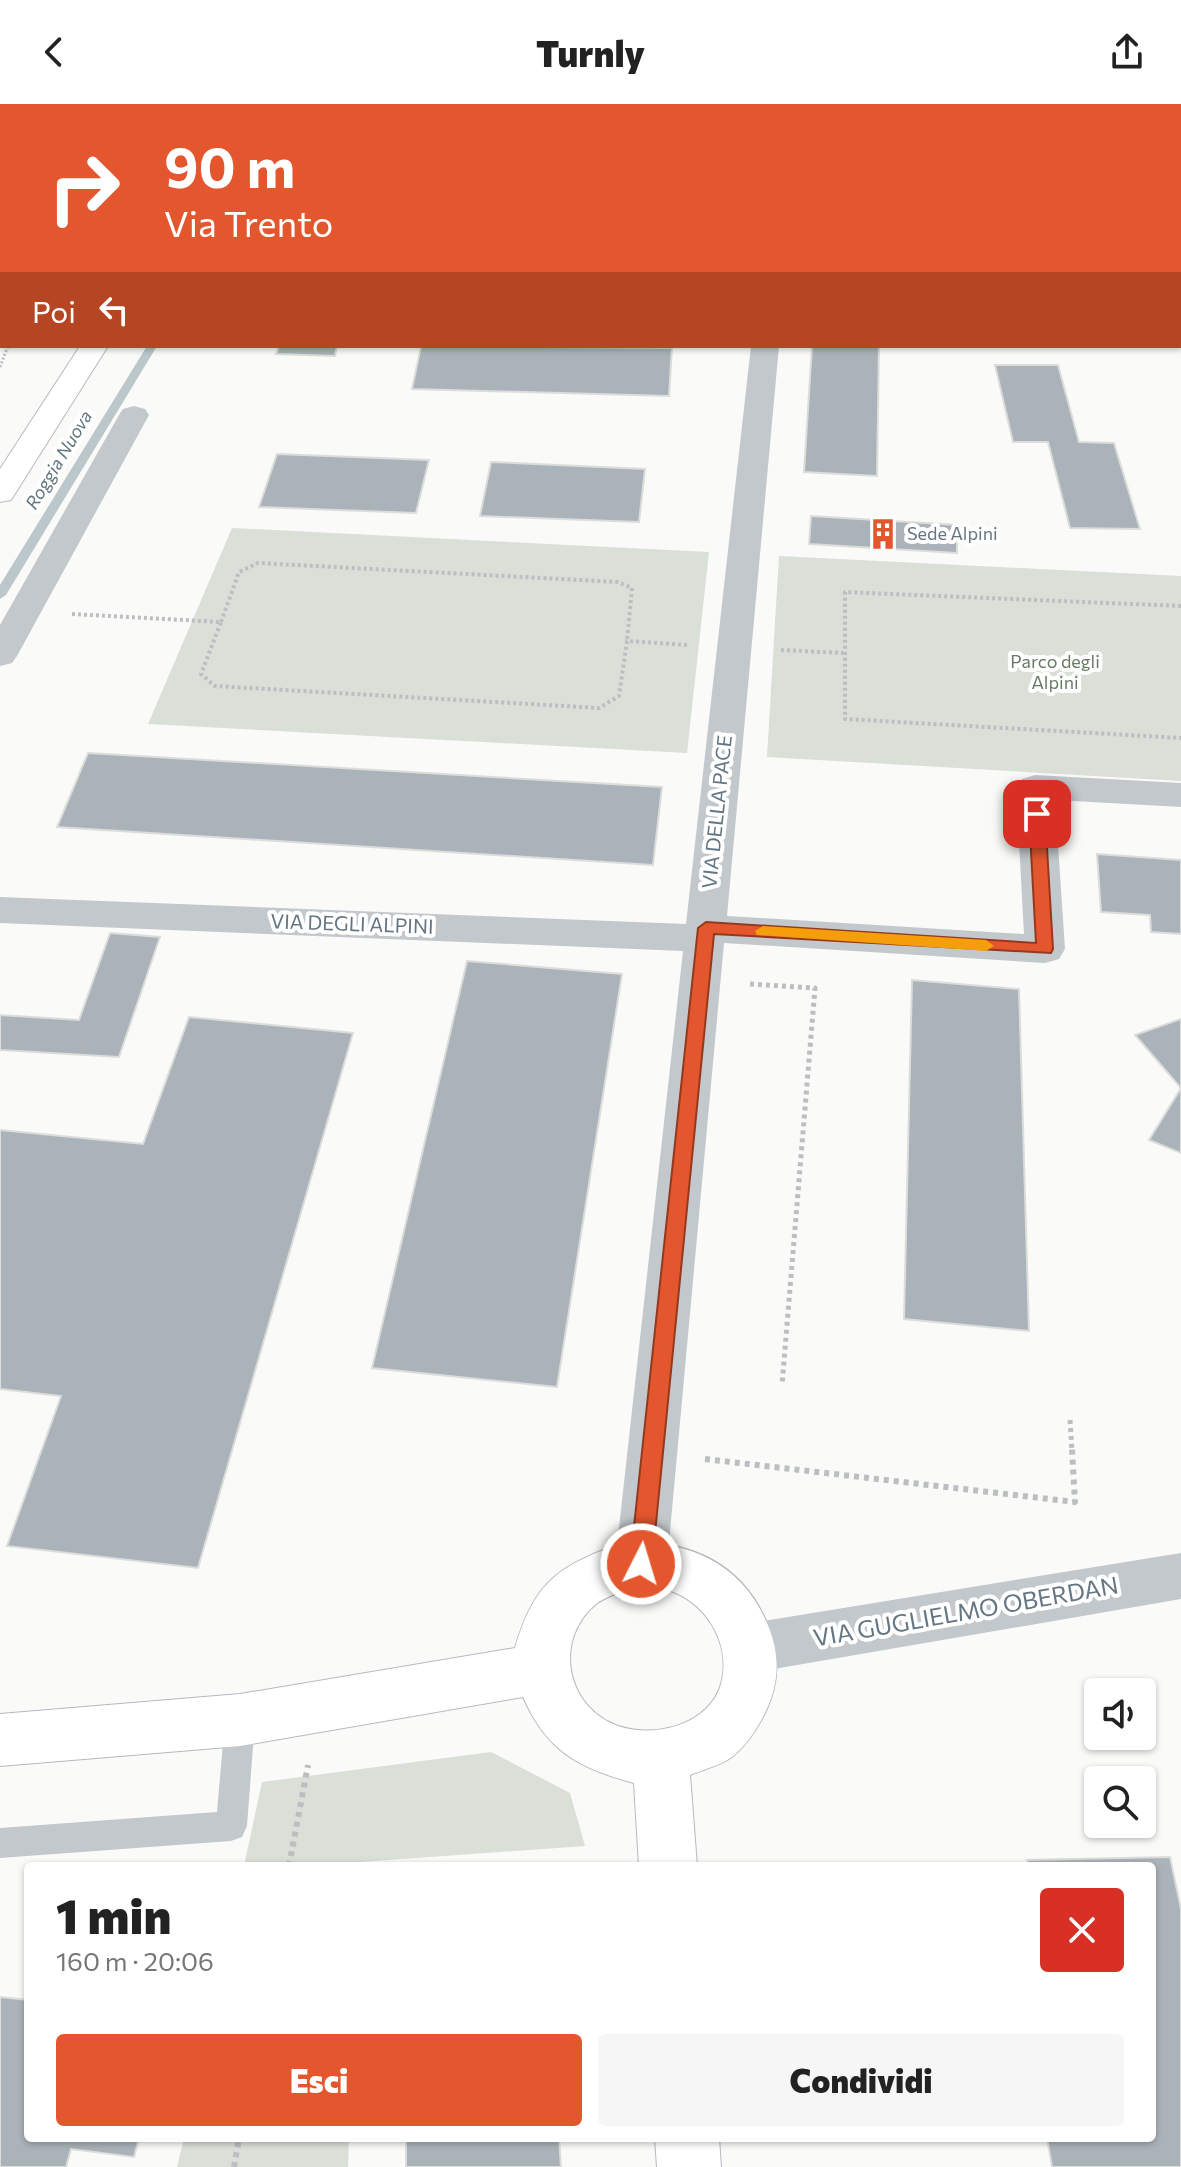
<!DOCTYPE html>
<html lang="it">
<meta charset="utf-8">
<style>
body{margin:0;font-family:Commissioner,sans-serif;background:#f6f6f6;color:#222;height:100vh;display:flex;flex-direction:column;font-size:30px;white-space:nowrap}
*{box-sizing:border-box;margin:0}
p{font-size:26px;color:#767676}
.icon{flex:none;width:44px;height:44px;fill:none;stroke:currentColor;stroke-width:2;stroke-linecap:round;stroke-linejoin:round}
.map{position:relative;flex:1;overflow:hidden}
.drawer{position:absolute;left:24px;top:1758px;width:1132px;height:280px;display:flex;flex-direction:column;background:#fff;border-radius:8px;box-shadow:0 2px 6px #0004}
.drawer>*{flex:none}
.banner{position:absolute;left:0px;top:0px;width:1182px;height:244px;box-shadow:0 2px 6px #0004;background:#e4572e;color:#fff;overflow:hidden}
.tools{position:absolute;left:1084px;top:1574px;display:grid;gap:16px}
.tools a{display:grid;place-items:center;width:72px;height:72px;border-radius:8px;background:#fff;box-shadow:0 2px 6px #0004;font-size:40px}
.pin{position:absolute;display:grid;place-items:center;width:68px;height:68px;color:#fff;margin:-34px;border-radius:16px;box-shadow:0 4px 12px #0006}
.me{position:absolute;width:88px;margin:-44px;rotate:5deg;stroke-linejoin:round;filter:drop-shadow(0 0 6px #0008)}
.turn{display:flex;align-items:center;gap:28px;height:168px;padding:0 32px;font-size:36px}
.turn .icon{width:104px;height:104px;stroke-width:2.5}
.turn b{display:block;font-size:56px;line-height:68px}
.then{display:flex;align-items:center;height:76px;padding:0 32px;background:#0003;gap:16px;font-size:30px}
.round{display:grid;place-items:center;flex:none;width:84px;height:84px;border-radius:8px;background:#f6f6f6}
.headline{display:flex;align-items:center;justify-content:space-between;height:136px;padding:0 32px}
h1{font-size:48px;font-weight:800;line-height:60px}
.action{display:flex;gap:16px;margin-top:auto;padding:16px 32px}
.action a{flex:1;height:92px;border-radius:8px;background:#e4572e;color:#fff;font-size:32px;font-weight:800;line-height:92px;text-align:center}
.action a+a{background:#f6f6f6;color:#222}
header{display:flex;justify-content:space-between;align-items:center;height:104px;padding:0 32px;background:#fff;font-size:36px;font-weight:800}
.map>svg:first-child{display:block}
.green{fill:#dadfd7}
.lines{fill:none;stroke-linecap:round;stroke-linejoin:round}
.stream{fill:#bbc7cb;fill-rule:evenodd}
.building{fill:#aab3b9;stroke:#dcdcda;stroke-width:2}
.secondary-casing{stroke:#b3babf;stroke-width:2}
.path-far3{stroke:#bbbfc2;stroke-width:3;stroke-dasharray:2 2;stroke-linecap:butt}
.path-far2{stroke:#bbbfc2;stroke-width:4;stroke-dasharray:3 3;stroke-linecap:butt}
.path-far1{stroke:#bbbfc2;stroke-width:5;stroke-dasharray:4 4;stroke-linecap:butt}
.path{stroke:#bbbfc2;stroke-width:6;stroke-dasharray:5 5;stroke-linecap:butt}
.lane{fill:#c3c8cc;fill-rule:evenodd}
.street{fill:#c3c8cc;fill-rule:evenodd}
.secondary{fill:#fff;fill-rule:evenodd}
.route{fill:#e4572e;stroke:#94391e;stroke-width:2}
.slow{fill:#f59e0b}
.labels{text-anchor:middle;stroke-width:8;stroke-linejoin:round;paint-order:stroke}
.far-water-label{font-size:18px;font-style:italic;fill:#60757c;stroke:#fff}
.far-poi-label{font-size:18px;fill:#657683;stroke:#fff;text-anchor:start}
.far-park-label{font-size:18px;fill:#687a64;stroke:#fff}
.street-label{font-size:20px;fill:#657683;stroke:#fff}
.near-street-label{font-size:24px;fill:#657683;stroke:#fff}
</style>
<header><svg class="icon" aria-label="back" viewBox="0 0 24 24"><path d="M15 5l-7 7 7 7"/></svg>Turnly<svg class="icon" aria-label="share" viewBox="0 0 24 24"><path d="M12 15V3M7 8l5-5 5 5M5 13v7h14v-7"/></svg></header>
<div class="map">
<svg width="1181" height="2063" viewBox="0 0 1181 2063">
<rect width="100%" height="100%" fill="#fafaf8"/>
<path class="green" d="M232,424L709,448L687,649L148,620Z
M779,452L1181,472V677L767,653Z
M491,1648L570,1689L585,1742L360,1758L359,1762H244L262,1678Z
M184,2034H349L348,2063H177Z"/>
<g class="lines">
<path class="stream" d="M0,176H2L0,186Z
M147,242H157L6,491L0,495V481Z"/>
</g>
<path class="building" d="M374,0H680V2H523Z
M279,242H337L335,252L276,250Z
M421,242L672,244L669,292L412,285Z
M812,242H879L877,372L804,368Z
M995,261H1058L1079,338L1114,339L1140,425L1070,424L1048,338H1013Z
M277,350L429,356L416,409L259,403Z
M491,358L645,365L639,418L480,412Z
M811,412L957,421V449L809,440Z
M88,649L662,683L653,761L57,723Z
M1097,750L1181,756V830L1151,828L1150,811L1101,808Z
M110,829L160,833L119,953L0,946V911L79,916Z
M467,857L622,870L557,1283L372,1264Z
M912,876L1019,885L1029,1227L904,1215Z
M189,913L353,929L198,1464L7,1442L61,1292L0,1285V1026L143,1040Z
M1181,915V1049L1149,1036L1181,984L1135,931Z
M1170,1753L1181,1805V2063H1052L1047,2034H1152V1762H1028L1027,1756Z
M0,1893L28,1896V2034H139L134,2053L71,2045L66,2063H0Z
M406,2034H559L561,2063H406Z"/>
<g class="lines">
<defs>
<path id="secondary" d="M0,148H2V164H0Z
M80,242H108L11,396L0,398V365Z
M624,1438C688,1436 741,1458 767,1519C780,1549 780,1577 766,1607C757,1625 746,1643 729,1655C718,1662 702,1666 690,1671L697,1762H639L634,1679C578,1664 547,1647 523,1593L240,1642L0,1662V1610L240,1590L515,1544C535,1476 559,1462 624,1438ZM629,1484C642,1484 659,1482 671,1487C710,1501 734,1546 719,1586C703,1624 647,1635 613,1620C564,1598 555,1534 596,1500C605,1493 619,1489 629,1484Z
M655,2034H719L721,2063H657Z"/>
</defs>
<use href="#secondary" class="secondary-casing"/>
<path class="path-far3" d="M0,263L8,242"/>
<path class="path-far2" d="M1181,502L845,488V615L1181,634
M72,510L221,518L201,570L215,582L599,604L619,592L627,537L687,541
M221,518L239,468L258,459L618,478L632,484L627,537
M781,546L843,549"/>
<path class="path-far1" d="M750,880L815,884L782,1281
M1070,1316L1072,1347"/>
<path class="path" d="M705,1355L1075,1398L1072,1345
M289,1762L308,1661
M234,2063L239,2034"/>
<path class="lane" d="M186,0H200L185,2Z
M240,1602L251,1606L255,1616L247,1722L242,1733L231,1737L0,1754V1724L217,1708L225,1616L229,1606Z"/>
<path class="street" d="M768,0H792V2H768Z
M998,0H1022L1023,2H999Z
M1180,110H1181V126H1180Z
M751,242H779L727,812L1024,830L1016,683L1022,675L1035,671L1181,679V703L1055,696L1065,845L1059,855L1045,859L724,839L667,1460L659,1476L641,1483L623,1476L615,1460L683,847L0,819V793L686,820Z
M134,302L145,305L149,311L17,552L12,559L0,562V521L119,311L123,305Z
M1181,1449V1495L751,1569L732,1561L724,1544L732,1527L751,1519Z"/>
<use href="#secondary" class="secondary"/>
</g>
<path class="route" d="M1037,705L1045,710L1053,845L1051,849L714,830L652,1460L649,1467L641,1470L633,1467L630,1460L698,824L706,818L1036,839L1029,710Z"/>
<path class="slow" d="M763,822L986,836L994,842L986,847L757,831L755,827Z"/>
<defs>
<symbol id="building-bare" viewBox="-9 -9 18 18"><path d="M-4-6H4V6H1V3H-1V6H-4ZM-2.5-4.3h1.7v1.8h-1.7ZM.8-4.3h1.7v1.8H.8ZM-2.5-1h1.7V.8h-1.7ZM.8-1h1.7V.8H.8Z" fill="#e4572e" stroke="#fff" stroke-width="2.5" paint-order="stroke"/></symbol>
</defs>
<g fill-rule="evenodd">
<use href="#building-bare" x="861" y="408" width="44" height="44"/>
</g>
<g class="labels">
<g class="far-water-label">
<text transform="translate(59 356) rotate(-59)" y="6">Roggia Nuova</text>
</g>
<g class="far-poi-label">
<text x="907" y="436">Sede Alpini</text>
</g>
<g class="far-park-label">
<text x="1055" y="564">Parco degli<tspan x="1055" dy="21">Alpini</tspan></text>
</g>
<g class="street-label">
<text transform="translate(717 708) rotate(-84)" y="7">VIA DELLA PACE</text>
<text transform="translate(352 820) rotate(2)" y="7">VIA DEGLI ALPINI</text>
</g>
<g class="near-street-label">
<text transform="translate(966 1508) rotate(-10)" y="8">VIA GUGLIELMO OBERDAN</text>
</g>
</g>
</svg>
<div class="tools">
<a><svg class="icon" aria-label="sound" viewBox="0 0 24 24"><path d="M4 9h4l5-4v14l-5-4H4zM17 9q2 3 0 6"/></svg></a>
<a><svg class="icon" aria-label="search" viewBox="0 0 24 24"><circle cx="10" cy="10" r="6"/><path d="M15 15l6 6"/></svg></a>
</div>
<div class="pin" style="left:1037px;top:710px;background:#d93025"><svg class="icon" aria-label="arrive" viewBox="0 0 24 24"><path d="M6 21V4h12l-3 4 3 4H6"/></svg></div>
<svg class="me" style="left:641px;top:1460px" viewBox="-20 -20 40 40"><circle r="17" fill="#e4572e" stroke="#fff" stroke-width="3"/><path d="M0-11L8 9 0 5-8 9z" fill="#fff"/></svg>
<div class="banner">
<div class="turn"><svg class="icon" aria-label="right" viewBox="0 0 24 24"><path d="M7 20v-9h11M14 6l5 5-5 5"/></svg><div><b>90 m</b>Via Trento</div></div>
<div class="then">Poi<svg class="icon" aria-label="left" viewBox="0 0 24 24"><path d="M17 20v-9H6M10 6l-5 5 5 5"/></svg></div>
</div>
<section class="drawer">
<div class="headline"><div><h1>1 min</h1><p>160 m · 20:06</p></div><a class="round" style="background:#d93025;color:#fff"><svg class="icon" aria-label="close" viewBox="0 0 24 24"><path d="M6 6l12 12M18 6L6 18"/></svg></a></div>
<div class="action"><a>Esci</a><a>Condividi</a></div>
</section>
</div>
